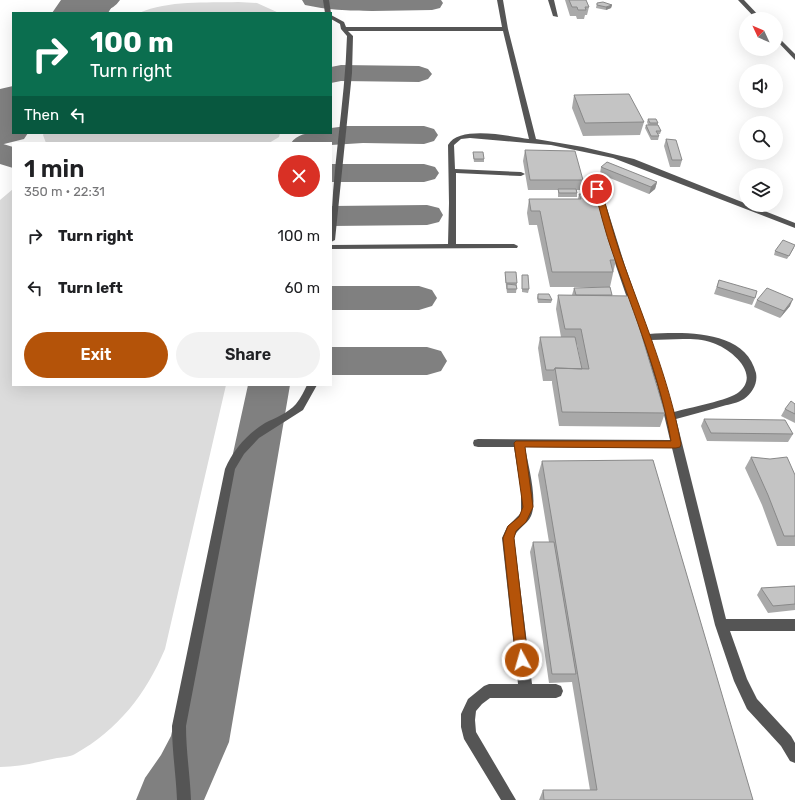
<!DOCTYPE html>
<meta charset="utf-8">
<style>
body{margin:0;font-family:Rubik,sans-serif;background:#f2f2f2;color:#202124;height:100vh;display:flex;flex-direction:column;font-size:15px;white-space:nowrap}
*{box-sizing:border-box;margin:0}
p{font-size:13px;color:#757577}
.icon{flex:none;width:22px;height:22px;fill:none;stroke:currentColor;stroke-width:2;stroke-linecap:round;stroke-linejoin:round}
.map{position:relative;flex:1;overflow:hidden}
.drawer{position:absolute;left:12px;top:142px;width:320px;height:244px;display:flex;flex-direction:column;background:#fff;border-radius:0px;box-shadow:0 4px 16px #0002}
.drawer>*{flex:none}
.hud{position:absolute;left:12px;top:12px;width:320px;height:122px;border-radius:0px;box-shadow:0 4px 16px #0002;background:#0b6e4f;color:#fff;overflow:hidden}
.needle{width:26px;rotate:314deg}
.buttons{position:absolute;left:739px;top:12px;display:grid;gap:8px}
.buttons a{display:grid;place-items:center;width:44px;height:44px;border-radius:50%;background:#fff;box-shadow:0 4px 16px #0002;font-size:20px}
.pin{position:absolute;display:grid;place-items:center;width:34px;height:34px;color:#fff;margin:-17px;border:2px solid #fff;border-radius:50%;box-shadow:0 1px 4px #0007}
.me{position:absolute;width:44px;margin:-22px;rotate:354deg;stroke-linejoin:round;filter:drop-shadow(0 0 3px #0008)}
.turn{display:flex;align-items:center;gap:14px;height:84px;padding:0 12px;font-size:18px}
.turn .icon{width:52px;height:52px;stroke-width:2.5}
.turn b{display:block;font-size:28px;line-height:34px}
.then{display:flex;align-items:center;height:38px;padding:0 12px;background:#0003;gap:8px;font-size:15px}
.round{display:grid;place-items:center;flex:none;width:42px;height:42px;border-radius:21px;background:#f2f2f2}
.headline{display:flex;align-items:center;justify-content:space-between;height:68px;padding:0 12px}
h1{font-size:24px;font-weight:600;line-height:30px}
.action{display:flex;gap:8px;margin-top:auto;padding:8px 12px}
.action a{flex:1;height:46px;border-radius:24px;background:#b45309;color:#fff;font-size:16px;font-weight:600;line-height:46px;text-align:center}
.action a+a{background:#f2f2f2;color:#202124}
ul{padding:0;list-style:none}
li{display:flex;align-items:center;gap:12px;height:52px;padding:0 12px}
li div{flex:1}
li b{display:block;font-size:15px}
li em{font-style:normal}
.map>svg:first-child{display:block}
.green{fill:#dcdcdc}
.lines{fill:none;stroke-linecap:round;stroke-linejoin:round}
.taxiway{fill:#808080;fill-rule:evenodd}
.runway{fill:#808080;fill-rule:evenodd}
.minor{fill:#555;fill-rule:evenodd}
.wall{fill:#a9a9a9;fill-rule:evenodd}
.shaded-wall{fill:#898989}
.building{fill:#c4c4c4;stroke:#898989}
.route{fill:#b45309;stroke:#753606}
</style>
<div class="map">
<svg width="795" height="800" viewBox="0 0 795 800">
<rect width="100%" height="100%" fill="#fff"/>
<path class="green" d="M238,2L257,3L279,13H139C169,0 205,3 238,2Z
M44,133H280L279,137L269,143H46L43,135Z
M13,189V385H226L165,649C146,694 118,730 75,754C70,757 63,757 57,758C38,762 20,767 0,767V200Z"/>
<g class="lines">
<path class="taxiway" d="M92,0H120C109,16 89,13 73,13L76,8Z
M302,0H441L443,3L440,8L432,10C391,10 345,14 305,5Z
M341,65L419,66L428,69L432,74L428,79L419,82L341,81L331,83V67Z
M347,126H424L434,129L438,135L434,141L424,144L363,143L331,145V143H291C300,130 317,133 331,133V128Z
M0,143L13,147V168L0,164Z
M331,164H424L435,167L439,173L435,179L424,182H331Z
M427,205L439,208L443,215L439,222L427,225L331,226V206Z
M331,286H419L432,290L437,298L432,306L419,310H331Z
M331,347H427L441,351L447,361L441,371L427,375H331Z
M248,385H290L229,742L204,800H136L145,778L161,755L171,736Z"/>
<path class="runway" d="M61,0H116L108,13H52Z
M13,86V133H28L24,139L0,145V89Z"/>
<path class="minor" d="M323,0H329L331,13H325Z
M497,0H503L508,29L536,139L583,147L634,159L795,223V228L613,158L551,145L470,138L461,139L454,145L455,169L521,172L525,174L521,176L456,173V244H514L518,246L517,248L331,249V245L448,244L449,203L448,145C459,125 509,136 529,139L503,31H348L353,36L352,73L335,240L331,242C331,173 345,105 347,36L341,29L340,24L331,19V15L344,22L346,27H502Z
M548,0H554L558,17L553,16Z
M738,0H744L762,19H756Z
M776,35L795,54V60L776,40Z
M594,187H600L601,189L625,266L649,334C683,332 745,329 756,373C758,384 752,393 744,399C738,403 730,404 723,406C708,410 692,415 676,419L726,619H795V631H730L747,679L757,699L791,736L795,743V763L790,761L781,746L747,709L734,681L715,625L672,448L525,447C528,465 538,500 531,516C527,525 516,529 514,538L532,684H556L561,686L563,691L561,696L556,698H490L482,704L476,711L475,720L476,732L516,800H501L464,739L461,727V714L468,699L484,686L489,684H518L502,538L507,527L521,513V491L514,447H478L474,446L473,443L474,440L478,439L670,440L657,385L616,266L593,189ZM683,339C693,339 703,339 713,343C731,349 761,374 739,392C730,400 688,408 674,412L651,340Z
M307,385H317L303,410L259,438L244,454L235,469L186,726C186,751 190,775 191,800H177C176,775 172,751 172,726L225,469C233,450 247,434 265,423C275,418 288,413 296,404C301,398 304,391 307,385Z"/>
</g>
<path class="wall" d="M565,0H586L589,7L587,15H585L584,19H577L576,16H570Z
M597,3L612,5L611,8L606,10L596,8Z
M574,95L644,122L640,135L583,136L572,108Z
M648,119L658,123V125L661,131L660,134H658L659,136L658,140H651L645,128L646,125H648L647,122Z
M666,139L682,160L680,167H670L664,146Z
M525,150L583,180L581,190H577V197H558V190H528L523,161Z
M473,152L484,159V162H474L473,155Z
M601,167L657,182L655,189L649,194L600,174Z
M579,194L592,199L616,260L610,287H550L537,225H529L527,213L529,199H578Z
M794,248L787,259L774,255L775,251Z
M505,272L517,283L516,293H507L506,286L505,276Z
M522,275L529,289L528,293L522,292Z
M719,280L755,298L752,305L714,294Z
M574,288L612,295L665,413L660,427L559,426L552,383V381H543L538,348L540,337H561L556,309L558,295H572ZM576,344H577L582,369Z
M538,294L552,300L551,303H538L537,298Z
M757,300L790,306L780,318L754,307Z
M795,404V423L781,416L785,409Z
M704,419L793,434L788,442L707,441L701,426Z
M751,457L795,475V546H777L762,505L745,468Z
M542,461L753,800H539L543,790H590L572,682L549,683L530,552L533,542H549L538,475Z
M795,586V610L768,613L757,595L761,588Z"/>
<path class="shaded-wall" d="M612,5L611,8L606,10V7Z
M657,182L655,189L649,194L651,187Z
M793,299L790,306L780,318L784,311Z"/>
<path class="building" d="M569,0H586L589,7H585L586,10H578L577,7H572Z
M603,2L612,5L606,7L597,5V3Z
M629,94L644,122L585,123L574,95Z
M648,119H656L658,123H650Z
M646,125H658L661,131H656L659,136H651Z
M666,139L676,140L682,160H672Z
M525,150L575,151L583,180H530Z
M473,152H483L484,159H474Z
M607,162L657,182L651,187L601,167Z
M558,189H576L577,193H559Z
M579,194H591L592,199H597L616,260H610L613,272H552L540,211H531L529,199H581Z
M783,240L795,245L789,256L775,251Z
M505,272H516L517,283H506Z
M522,275H528L529,289H522Z
M719,280L757,291L755,298L717,287Z
M507,284L516,285L517,289H507Z
M610,287L612,295H576L574,288Z
M767,288L793,299L784,311L757,300Z
M538,294H549L552,300L538,299Z
M558,295L630,296L665,413L562,412L555,368L589,369L581,329H565Z
M540,337H575L582,369L555,368L554,370H546Z
M791,401L795,404V414L785,409Z
M704,419L785,420L793,434L711,433Z
M751,457L770,459L787,457L795,475V536H784L768,495Z
M653,460L753,800H544L543,790H597L542,461Z
M533,542H554L576,674H552Z
M795,586V604L773,606L761,588Z"/>
<path class="route" d="M595,187L601,189C607,210 613,232 620,253C642,316 669,378 681,444L680,447L676,448L525,447L533,507L526,522L516,531L514,538L528,660L527,664L522,666L518,664L516,660L503,538L508,526L519,517L523,507L514,443L516,441H671C660,376 634,315 613,254C605,232 600,210 594,189Z"/>
</svg>
<div class="buttons">
<a><svg class="needle" viewBox="-14 -14 28 28"><path d="M0-13l5 13h-10z" fill="#e53935"/><path d="M0 13l5-13h-10z" fill="#757577"/></svg></a>
<a><svg class="icon" aria-label="sound" viewBox="0 0 24 24"><path d="M4 9h4l5-4v14l-5-4H4zM17 9q2 3 0 6"/></svg></a>
<a><svg class="icon" aria-label="search" viewBox="0 0 24 24"><circle cx="10" cy="10" r="6"/><path d="M15 15l6 6"/></svg></a>
<a><svg class="icon" aria-label="layers" viewBox="0 0 24 24"><path d="M12 4l9 5-9 5-9-5zM3 14l9 5 9-5"/></svg></a>
</div>
<div class="pin" style="left:597px;top:189px;background:#d93025"><svg class="icon" aria-label="arrive" viewBox="0 0 24 24"><path d="M6 21V4h12l-3 4 3 4H6"/></svg></div>
<svg class="me" style="left:522px;top:660px" viewBox="-20 -20 40 40"><circle r="17" fill="#b45309" stroke="#fff" stroke-width="3"/><path d="M0-11L8 9 0 5-8 9z" fill="#fff"/></svg>
<div class="hud">
<div class="turn"><svg class="icon" aria-label="right" viewBox="0 0 24 24"><path d="M7 20v-9h11M14 6l5 5-5 5"/></svg><div><b>100 m</b>Turn right</div></div>
<div class="then">Then<svg class="icon" aria-label="left" viewBox="0 0 24 24"><path d="M17 20v-9H6M10 6l-5 5 5 5"/></svg></div>
</div>
<section class="drawer">
<div class="headline"><div><h1>1 min</h1><p>350 m · 22:31</p></div><a class="round" style="background:#d93025;color:#fff"><svg class="icon" aria-label="close" viewBox="0 0 24 24"><path d="M6 6l12 12M18 6L6 18"/></svg></a></div>
<ul>
<li><svg class="icon" aria-label="right" viewBox="0 0 24 24"><path d="M7 20v-9h11M14 6l5 5-5 5"/></svg><div><b>Turn right</b></div><em>100 m</em></li>
<li><svg class="icon" aria-label="left" viewBox="0 0 24 24"><path d="M17 20v-9H6M10 6l-5 5 5 5"/></svg><div><b>Turn left</b></div><em>60 m</em></li>
</ul>
<div class="action"><a>Exit</a><a>Share</a></div>
</section>
</div>
